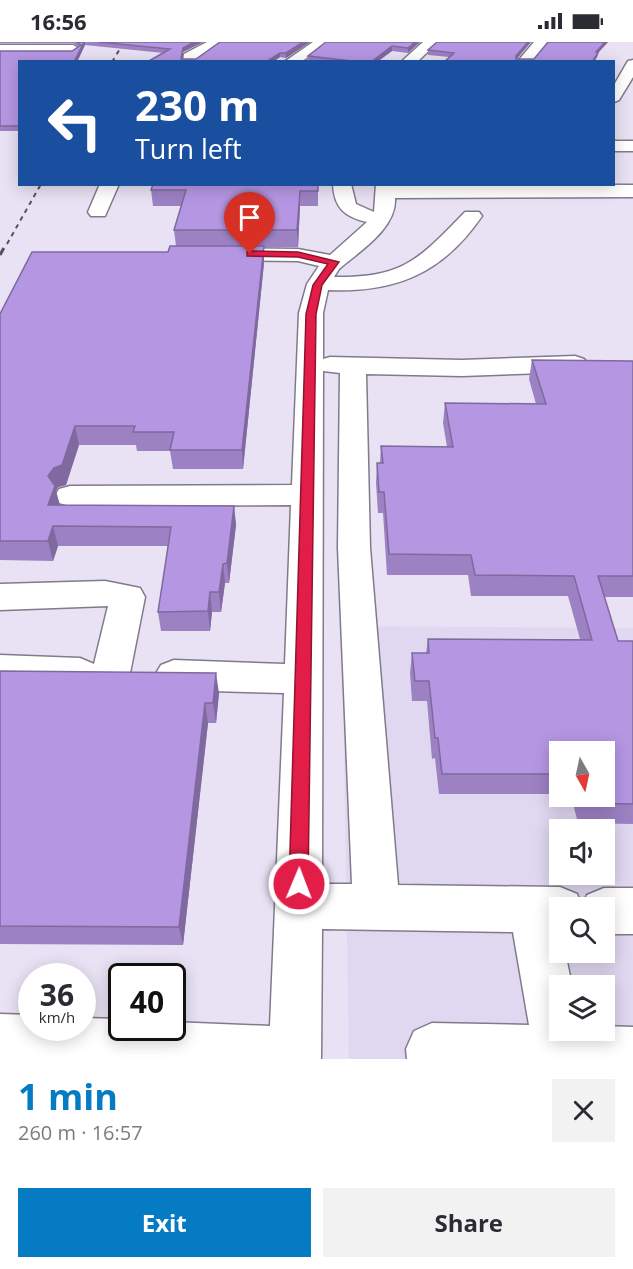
<!DOCTYPE html>
<meta charset="utf-8">
<style>
body{margin:0;font-family:"Open Sans",sans-serif;background:#f2f2f3;color:#2b2b33;height:100vh;display:flex;flex-direction:column;font-size:22px;white-space:nowrap}
*{box-sizing:border-box;margin:0}
p{font-size:20px;color:#7c7c81}
.icon{flex:none;width:33px;height:33px;fill:none;stroke:currentColor;stroke-width:2;stroke-linecap:round;stroke-linejoin:round}
.map{position:relative;height:1017px;overflow:hidden}
.side{display:flex;flex-direction:column;background:#fff;flex:1}
.side>*{flex:none}
.banner{position:absolute;left:18px;top:18px;width:597px;height:126px;border-radius:0px;box-shadow:0 3px 15px #0003;background:#1a4fa0;color:#fff;overflow:hidden}
.needle{width:39px;rotate:171deg}
.fabs{position:absolute;left:549px;top:699px;display:grid;gap:12px}
.fabs a{display:grid;place-items:center;width:66px;height:66px;border-radius:0px;background:#fff;box-shadow:0 3px 15px #0003;font-size:30px}
.speed{position:absolute;left:18px;top:921px;display:flex;gap:12px;font-size:30px;font-weight:700;text-align:center}
.speed>*{display:grid;place-content:center;width:78px;height:78px;border-radius:50%;background:#fff;box-shadow:0 3px 15px #0003;line-height:1}
.speed small{font-size:15px;font-weight:400}
.speed .limit{border:3px solid #111;border-radius:9px;background:#fff;color:#111}
.pin{position:absolute;display:grid;place-items:center;width:51px;height:51px;color:#fff;margin:-62px -26px;border-radius:50% 50% 50% 0;rotate:-45deg;box-shadow:0 0 6px #0007}
.pin .icon{rotate:45deg}
.me{position:absolute;width:66px;margin:-33px;rotate:1deg;stroke-linejoin:round;filter:drop-shadow(0 0 4px #0008)}
.turn{display:flex;align-items:center;gap:21px;height:126px;padding:0 18px;font-size:27px}
.turn .icon{width:78px;height:78px;stroke-width:2.5}
.turn b{display:block;font-size:42px;line-height:51px}
.round{display:grid;place-items:center;flex:none;width:63px;height:63px;border-radius:0px;background:#f2f2f3}
.headline{display:flex;align-items:center;justify-content:space-between;height:102px;padding:0 18px}
h1{font-size:36px;font-weight:700;line-height:45px;color:#057bc4}
.button{display:flex;gap:12px;margin-top:auto;padding:12px 18px}
.button a{flex:1;height:69px;border-radius:0px;background:#057bc4;color:#fff;font-size:24px;font-weight:700;line-height:69px;text-align:center}
.button a+a{background:#f2f2f3;color:#2b2b33}
.status{display:flex;justify-content:space-between;align-items:center;height:42px;padding:0 30px;background:#fff;direction:ltr}
.status svg{height:16px;fill:currentColor}
.map>svg:first-child{display:block}
.built{fill:#e0d7f0;fill-rule:evenodd}
.lines{fill:none;stroke-linecap:round;stroke-linejoin:round}
.minor-casing{stroke:#807a8b;stroke-width:3}
.minor{fill:#fff;fill-rule:evenodd}
.rail-far1{stroke:#56525c;stroke-width:2;stroke-dasharray:4.5 4.5;stroke-linecap:butt}
.rail{stroke:#56525c;stroke-width:3;stroke-dasharray:8 8;stroke-linecap:butt}
.wall{fill:#9c81c3}
.shaded-wall{fill:#7f699f}
.building{fill:#b596e3;stroke:#7f699f;stroke-width:1.5}
.route{fill:#e11d48;stroke:#92132f;stroke-width:1.5}
</style>
<div class="status"><b>16:56</b><svg viewBox="0 0 49 12"><path d="M0 12V9h3v3zM5 12V6h3v6zM10 12V3h3v9zM15 12V0h3v12zM26 1h20v11H26zM47 4h2v5h-2z"/></svg></div>
<div class="map">
<svg width="633" height="1017" viewBox="0 0 633 1017">
<rect width="100%" height="100%" fill="#e8e2f4"/>
<path class="built" d="M342,584L633,586V1017H349ZM560,710H604V754H560ZM560,788H604V832H560ZM560,866H604V910H560ZM560,944H604V988H560Z"/>
<g class="lines">
<defs>
<path id="minor" d="M207,0H224L195,20H183L184,12Z
M313,0H329L301,20H284Z
M423,0H438L417,20H401Z
M534,0H548L532,20H517Z
M0,3H73L80,7L73,11H0Z
M633,18V35L619,58L614,60V43L628,19Z
M614,99H633V109H614Z
M100,142H119L105,174H91L88,170Z
M333,142H351L356,162L374,170L376,142L633,143V155L395,156C397,186 360,209 339,227L334,235C404,236 419,217 465,170H479L482,174C443,231 396,251 328,248L323,271V317L330,315L462,318L575,314L584,317L588,322L584,327L575,330L462,334L366,332L370,506L398,843L560,845L577,852L582,865L587,853L604,846H633V892H604V866H560V910H565L572,944H560V988H604V984L633,985V1017H407L406,1007L414,989L432,981L529,983L513,890L322,887L321,1017H0V972L32,973V986H82V976L122,977V986H172V980L270,984L284,651L174,648L161,643L155,633L161,623L174,618L285,622L291,463L70,464L59,461L55,454L59,447L70,444L292,443L299,271L307,242L319,224L298,219L220,218L212,217L209,212L212,207L220,206L298,207L330,213L367,180C345,175 334,166 333,142ZM323,329L340,331L338,506L352,842H322Z
M105,539L140,546L145,555L130,631L124,641L111,646L98,641L96,637L93,641L80,646L0,643V613L80,616L94,622L108,564L0,568V542Z"/>
</defs>
<use href="#minor" class="minor-casing"/>
<use href="#minor" class="minor"/>
<path class="rail-far1" d="M112,20L124,0
M7,202L41,142"/>
<path class="rail" d="M0,213L7,200"/>
</g>
<path class="wall" d="M0,0H203L183,10L182,17H196L220,0H310L286,16L280,15L273,20H147L163,11L85,3L77,20H20V89H0V9H72L79,5L73,1H0Z
M326,0H420L408,11L392,9L377,20H320L308,18V14Z
M437,0H531L516,17H534L548,0H608L598,11L597,15L594,20L449,15L428,13V8Z
M318,142V164H300L298,205H264V221L243,427H173L170,409H137L136,403H79L66,443L58,445L56,449L59,463L234,464L236,483L229,541H225L221,570H212L210,589H161L158,570L168,504H58L53,519L0,518V272L168,210L176,204L174,188L181,164H153L151,148Z
M532,318L633,319V555H604L618,599H633V782L578,781L571,754H604L560,710V752H439L435,716L432,717L427,659H412L410,631L412,611H426L428,597H580L568,554H471L468,533H387L383,471H378L376,441L377,421H380L381,404L447,405L443,381L445,361L536,362L529,337Z
M0,629L219,651L216,681H208L183,903L0,902Z"/>
<path class="shaded-wall" d="M84,0H85V3L77,20H74Z
M194,0H203L183,10L182,20L181,17L183,6Z
M303,0H310L286,16V11Z
M415,0H420L408,11V6Z
M528,0H531L515,19L516,14Z
M605,0H608L598,11L597,15L594,20H592L596,10Z
M392,4V9L377,20H371Z
M280,11V15L273,20H266Z
M300,149V164L298,205L297,188Z
M264,204V221L243,427L242,408Z
M75,384L79,403L66,443L58,445L56,449L60,463H48V434L54,426Z
M234,464L236,483L229,541L227,521Z
M53,484L58,504L53,519L48,499Z
M223,522L225,541L221,570L219,550Z
M210,550L212,570L210,589L208,569Z
M216,631L219,651L216,681L213,661Z
M205,661L208,681L183,903L179,885Z"/>
<path class="building" d="M77,0H84L74,20H20V84H0V9H72L81,3Z
M98,0H194L183,6L181,17H196L220,0H303L286,11H280L266,20H147L170,7Z
M326,0H415L408,6L392,4L371,20H361L308,14Z
M437,0H528L516,14V17H534L548,0H605L596,10L598,11L592,20H444L454,11L428,8Z
M153,142H318V149H300L297,188H174L186,148H151Z
M170,204H264L242,408H170L174,390H133L135,384H75L62,423L54,426L48,434L55,444L48,463L234,464L227,521L223,522L219,550H210L208,569L158,570L171,485L53,484L48,499H0V272L32,210H168Z
M532,318L633,319V534H598L618,599H633V762L585,761L583,754H604V710H560V732H442L438,696H435L429,639H415L412,611H429L428,597L592,598L574,534L475,533L471,513L389,512L384,450H379L377,421H383L381,404L453,405L445,361L546,362Z
M0,629L216,631L213,661H205L179,885L0,884Z"/>
<path class="route" d="M250,209L298,210L339,220L322,243L316,272L308,842L306,848L299,850L292,848L289,842L306,272L313,243L328,222L298,215L247,214V210Z"/>
</svg>
<div class="fabs">
<a><svg class="needle" viewBox="-14 -14 28 28"><path d="M0-13l5 13h-10z" fill="#e53935"/><path d="M0 13l5-13h-10z" fill="#7c7c81"/></svg></a>
<a><svg class="icon" aria-label="sound" viewBox="0 0 24 24"><path d="M4 9h4l5-4v14l-5-4H4zM17 9q2 3 0 6"/></svg></a>
<a><svg class="icon" aria-label="search" viewBox="0 0 24 24"><circle cx="10" cy="10" r="6"/><path d="M15 15l6 6"/></svg></a>
<a><svg class="icon" aria-label="layers" viewBox="0 0 24 24"><path d="M12 4l9 5-9 5-9-5zM3 14l9 5 9-5"/></svg></a>
</div>
<div class="speed"><div>36<small>km/h</small></div><div class="limit">40</div></div>
<div class="pin" style="left:250px;top:212px;background:#d93025"><svg class="icon" aria-label="arrive" viewBox="0 0 24 24"><path d="M6 21V4h12l-3 4 3 4H6"/></svg></div>
<svg class="me" style="left:299px;top:842px" viewBox="-20 -20 40 40"><circle r="17" fill="#e11d48" stroke="#fff" stroke-width="3"/><path d="M0-11L8 9 0 5-8 9z" fill="#fff"/></svg>
<div class="banner">
<div class="turn"><svg class="icon" aria-label="left" viewBox="0 0 24 24"><path d="M17 20v-9H6M10 6l-5 5 5 5"/></svg><div><b>230 m</b>Turn left</div></div>
</div>
</div>
<section class="side">
<div class="headline"><div><h1>1 min</h1><p>260 m · 16:57</p></div><a class="round"><svg class="icon" aria-label="close" viewBox="0 0 24 24"><path d="M6 6l12 12M18 6L6 18"/></svg></a></div>
<div class="button"><a>Exit</a><a>Share</a></div>
</section>
